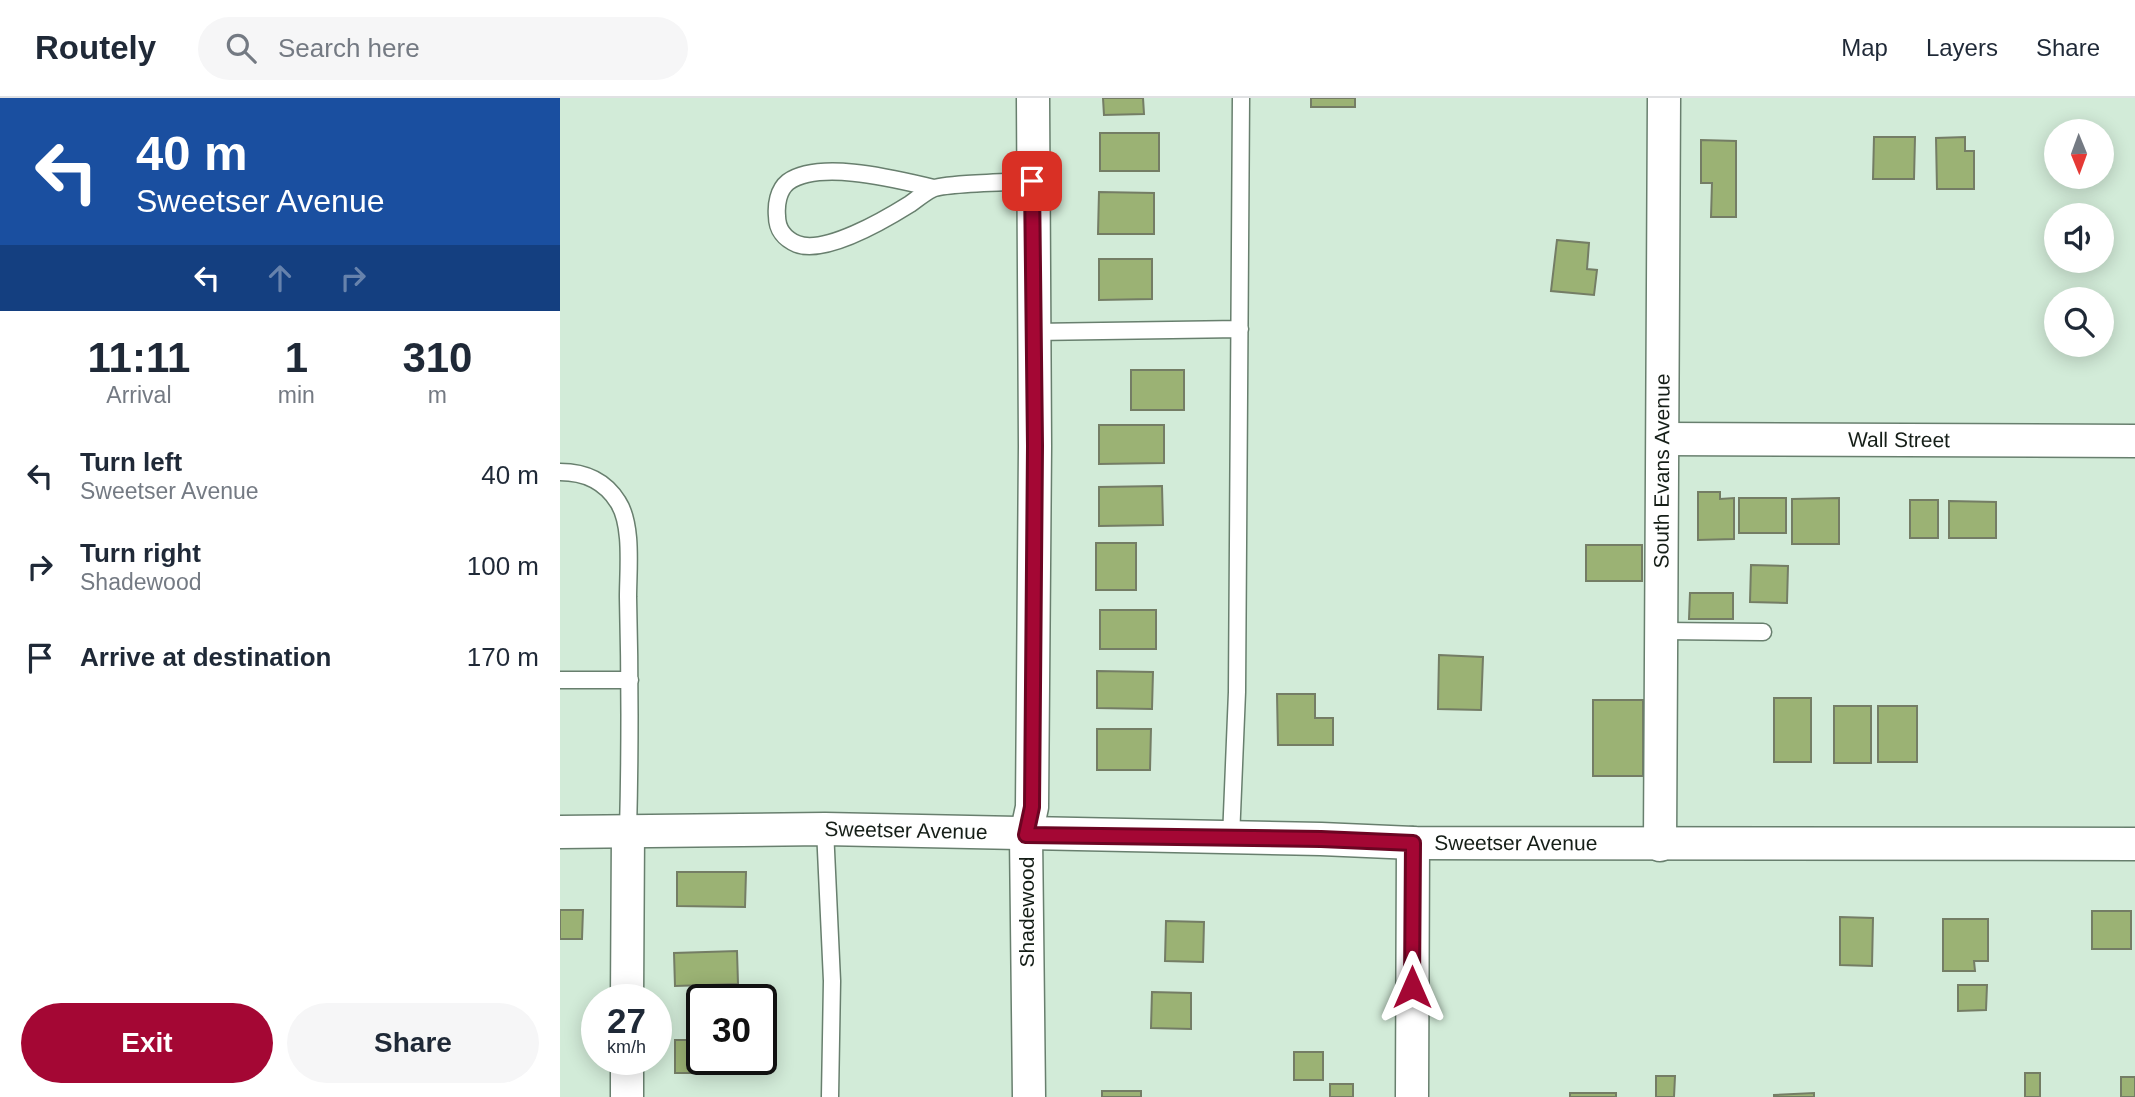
<!DOCTYPE html>
<style>
body{margin:0;font-family:Arial,sans-serif;background:#f6f6f7;color:#1f2937;height:100vh;display:flex;flex-direction:column;font-size:26px;white-space:nowrap}
*{box-sizing:border-box;margin:0}
p{font-size:23px;color:#747a83}
.icon{flex:none;width:38px;height:38px;fill:none;stroke:currentColor;stroke-width:2;stroke-linecap:round;stroke-linejoin:round}
.map{position:relative;flex:1;overflow:hidden}
.drawer{display:flex;flex-direction:column;background:#fff;width:560px}
.drawer>*{flex:none}
.top-card{background:#1a4fa0;color:#fff;overflow:hidden}
.needle{width:46px;rotate:179deg}
.tools{position:absolute;left:1484px;top:21px;display:grid;gap:14px}
.tools a{display:grid;place-items:center;width:70px;height:70px;border-radius:50%;background:#fff;box-shadow:0 4px 18px #0003;font-size:35px}
.speed{position:absolute;left:21px;top:886px;display:flex;gap:14px;font-size:35px;font-weight:700;text-align:center}
.speed>*{display:grid;place-content:center;width:91px;height:91px;border-radius:50%;background:#fff;box-shadow:0 4px 18px #0003;line-height:1}
.speed small{font-size:18px;font-weight:400}
.speed .limit{border:4px solid #111;border-radius:10px;background:#fff;color:#111}
.pin{position:absolute;display:grid;place-items:center;width:60px;height:60px;color:#fff;margin:-30px;border-radius:14px;box-shadow:0 4px 10px #0006}
.me{position:absolute;width:77px;margin:-38px;rotate:0deg;stroke-linejoin:round;filter:drop-shadow(0 0 5px #0008)}
.turn{display:flex;align-items:center;gap:24px;height:147px;padding:0 21px;font-size:32px}
.turn .icon{width:91px;height:91px;stroke-width:2.5}
.turn b{display:block;font-size:49px;line-height:60px}
.lanes{display:flex;align-items:center;height:66px;padding:0 21px;background:#0003;justify-content:center;gap:35px;direction:ltr}
.lanes .off{opacity:.35}
.eta{display:flex;justify-content:space-evenly;align-items:center;height:119px;text-align:center}
.eta b{font-size:42px;font-weight:700;line-height:49px}
.cta{display:flex;gap:14px;margin-top:auto;padding:14px 21px}
.cta a{flex:1;height:80px;border-radius:42px;background:#a40734;color:#fff;font-size:28px;font-weight:700;line-height:80px;text-align:center}
.cta a+a{background:#f6f6f7;color:#1f2937}
ul{padding:0;list-style:none}
li{display:flex;align-items:center;gap:21px;height:91px;padding:0 21px}
li div{flex:1}
li b{display:block;font-size:26px}
li em{font-style:normal}
header{display:flex;align-items:center;gap:42px;box-sizing:border-box;height:98px;padding:0 35px;background:#fff;border-bottom:2px solid #e0e1e3}
header strong{font-size:33px}
nav{display:flex;gap:38px;margin-inline-start:auto;font-size:24px}
.search{width:490px;height:63px;background:#f6f6f7;display:flex;align-items:center;gap:18px;box-sizing:border-box;padding:0 24px;border-radius:38px;color:#747a83;font-size:26px}
main{display:flex;flex:1;min-height:0}
.map>svg:first-child{display:block}
.building{fill:#9bb274;stroke:#747d65;stroke-width:2}
.lines{fill:none;stroke-linecap:round;stroke-linejoin:round}
.service-casing{stroke:#687f6e;stroke-width:19}
.minor-casing{stroke:#687f6e;stroke-width:35}
.service{stroke:#fff;stroke-width:16}
.minor{stroke:#fff;stroke-width:32}
.route-casing{stroke:#6b0522;stroke-width:18}
.route{stroke:#a40734;stroke-width:12}
.labels{text-anchor:middle;stroke-width:5;stroke-linejoin:round;paint-order:stroke}
.street-label{font-size:21px;fill:#151e17;stroke:#fff}
</style>
<header>
<strong>Routely</strong>
<div class="search"><svg class="icon" aria-label="search" viewBox="0 0 24 24"><circle cx="10" cy="10" r="6"/><path d="M15 15l6 6"/></svg>Search here</div>
<nav><a>Map</a><a>Layers</a><a>Share</a></nav>
</header>
<main>
<section class="drawer">
<div class="top-card">
<div class="turn"><svg class="icon" aria-label="left" viewBox="0 0 24 24"><path d="M17 20v-9H6M10 6l-5 5 5 5"/></svg><div><b>40 m</b>Sweetser Avenue</div></div>
<div class="lanes"><svg class="icon" aria-label="left" viewBox="0 0 24 24"><path d="M17 20v-9H6M10 6l-5 5 5 5"/></svg><svg class="icon off" aria-label="ahead" viewBox="0 0 24 24"><path d="M12 20V5M6 11l6-6 6 6"/></svg><svg class="icon off" aria-label="right" viewBox="0 0 24 24"><path d="M7 20v-9h11M14 6l5 5-5 5"/></svg></div>
</div>
<div class="eta">
<div><b>11:11</b><p>Arrival</p></div>
<div><b>1</b><p>min</p></div>
<div><b>310</b><p>m</p></div>
</div>
<ul>
<li><svg class="icon" aria-label="left" viewBox="0 0 24 24"><path d="M17 20v-9H6M10 6l-5 5 5 5"/></svg><div><b>Turn left</b><p>Sweetser Avenue</p></div><em>40 m</em></li>
<li><svg class="icon" aria-label="right" viewBox="0 0 24 24"><path d="M7 20v-9h11M14 6l5 5-5 5"/></svg><div><b>Turn right</b><p>Shadewood</p></div><em>100 m</em></li>
<li><svg class="icon" aria-label="arrive" viewBox="0 0 24 24"><path d="M6 21V4h12l-3 4 3 4H6"/></svg><div><b>Arrive at destination</b></div><em>170 m</em></li>
</ul>
<div class="cta"><a>Exit</a><a>Share</a></div>
</section>
<div class="map">
<svg width="1575" height="999" viewBox="0 0 1575 999">
<rect width="100%" height="100%" fill="#d2ebd8"/>
<path class="building" d="M543,0H583L584,16L544,17Z
M751,0H795V9H751Z
M540,35H599V73H540Z
M1314,39H1355L1354,81H1313Z
M1405,39V53H1414V91H1377L1376,40Z
M1141,42L1176,43V119H1151L1152,85H1141Z
M539,94L594,95V136H538Z
M997,142L1029,145L1027,171L1037,172L1034,197L991,193Z
M539,161H592V201L539,202Z
M571,272H624V312H571Z
M539,327H604V365L539,366Z
M602,388L603,427L539,428V389Z
M1138,394H1160V401L1174,400V441L1138,442Z
M1179,400H1226V435H1179Z
M1279,400V446H1232V401Z
M1350,402H1378V440H1350Z
M1389,403L1436,404V440H1389Z
M536,445H576V492H536Z
M1026,447H1082V483H1026Z
M1191,467L1228,468L1227,505L1190,504Z
M1130,495H1173V521H1129Z
M540,512H596V551H540Z
M879,557L923,559L921,612L878,611Z
M537,573L593,574L592,611L537,610Z
M717,596H755V620H773V647H718Z
M1214,600H1251V664H1214Z
M1033,602H1083V678H1033Z
M1274,608H1311V665H1274Z
M1318,608H1357V664H1318Z
M537,631H591L590,672H537Z
M117,774H186L185,809L117,808Z
M0,812H23L22,841H0Z
M1532,813H1571V851H1532Z
M1280,819L1313,820L1312,868L1280,867Z
M1383,821H1428V863H1414L1415,873H1383Z
M606,823L644,824L643,864L605,863Z
M177,853L178,886L115,888L114,855Z
M1398,887H1427L1426,912L1398,913Z
M592,894L631,895V931L591,930Z
M115,942H142V961H168V975H115Z
M734,954H763V982H734Z
M1465,975H1480V999H1465Z
M1096,978H1115L1114,999H1096Z
M1561,979H1575V999H1561Z
M770,986H793V999H770Z
M542,993H581V999H542Z
M1010,995H1056V999H1010Z
M1254,995V999H1214V997Z"/>
<g class="lines">
<defs>
<path id="service" d="M374,90C339,82 260,61 228,84C218,92 216,107 217,118C217,132 225,141 237,146C265,157 326,121 350,106C357,101 364,95 372,91C384,85 454,84 472,83
M474,234L680,231
M0,374C24,374 45,383 58,404C73,427 68,472 68,499C70,578 70,656 68,734
M1102,533L1203,534
M0,582H70
M265,731L272,883L270,999
M671,740L677,594L681,0"/>
<g id="minor">
<path id="s1" d="M1103,341L1575,343"/>
<path id="s2" d="M0,734L265,731L761,741L853,745L1575,746"/>
<path id="s3" d="M1100,747L1104,0"/>
<path d="M67,901L68,734"/>
<path d="M67,999V961"/>
<path d="M469,999L466,737L472,709L475,348L473,0"/>
<path d="M852,999L853,745"/>
</g>
</defs>
<use href="#service" class="service-casing"/>
<use href="#minor" class="minor-casing"/>
<use href="#service" class="service"/>
<use href="#minor" class="minor"/>
</g>
<g class="lines">
<defs>
<path id="route" d="M472,83L475,348L472,709L466,737L761,741L853,745L852,889"/>
</defs>
<use href="#route" class="route-casing"/>
<use href="#route" class="route"/>
</g>
<g class="labels">
<g class="street-label">
<text dy="7" stroke="none"><textPath href="#s1" startOffset="236">Wall Street</textPath></text>
<text dy="7" stroke="none"><textPath href="#s3" startOffset="374">South Evans Avenue</textPath></text>
<text dy="7" stroke="none"><textPath href="#s2" startOffset="346">Sweetser Avenue</textPath></text>
<text dy="7" stroke="none"><textPath href="#s2" startOffset="956">Sweetser Avenue</textPath></text>
<text transform="translate(467 814) rotate(-90)" y="7">Shadewood</text>
</g>
</g>
</svg>
<div class="tools">
<a><svg class="needle" viewBox="-14 -14 28 28"><path d="M0-13l5 13h-10z" fill="#e53935"/><path d="M0 13l5-13h-10z" fill="#747a83"/></svg></a>
<a><svg class="icon" aria-label="sound" viewBox="0 0 24 24"><path d="M4 9h4l5-4v14l-5-4H4zM17 9q2 3 0 6"/></svg></a>
<a><svg class="icon" aria-label="search" viewBox="0 0 24 24"><circle cx="10" cy="10" r="6"/><path d="M15 15l6 6"/></svg></a>
</div>
<div class="speed"><div>27<small>km/h</small></div><div class="limit">30</div></div>
<div class="pin" style="left:472px;top:83px;background:#d93025"><svg class="icon" aria-label="arrive" viewBox="0 0 24 24"><path d="M6 21V4h12l-3 4 3 4H6"/></svg></div>
<svg class="me" style="left:852px;top:889px" viewBox="-20 -20 40 40"><path d="M0-17L14 15 0 8-14 15z" fill="#a40734" stroke="#fff" stroke-width="4"/></svg>
</div>
</main>
